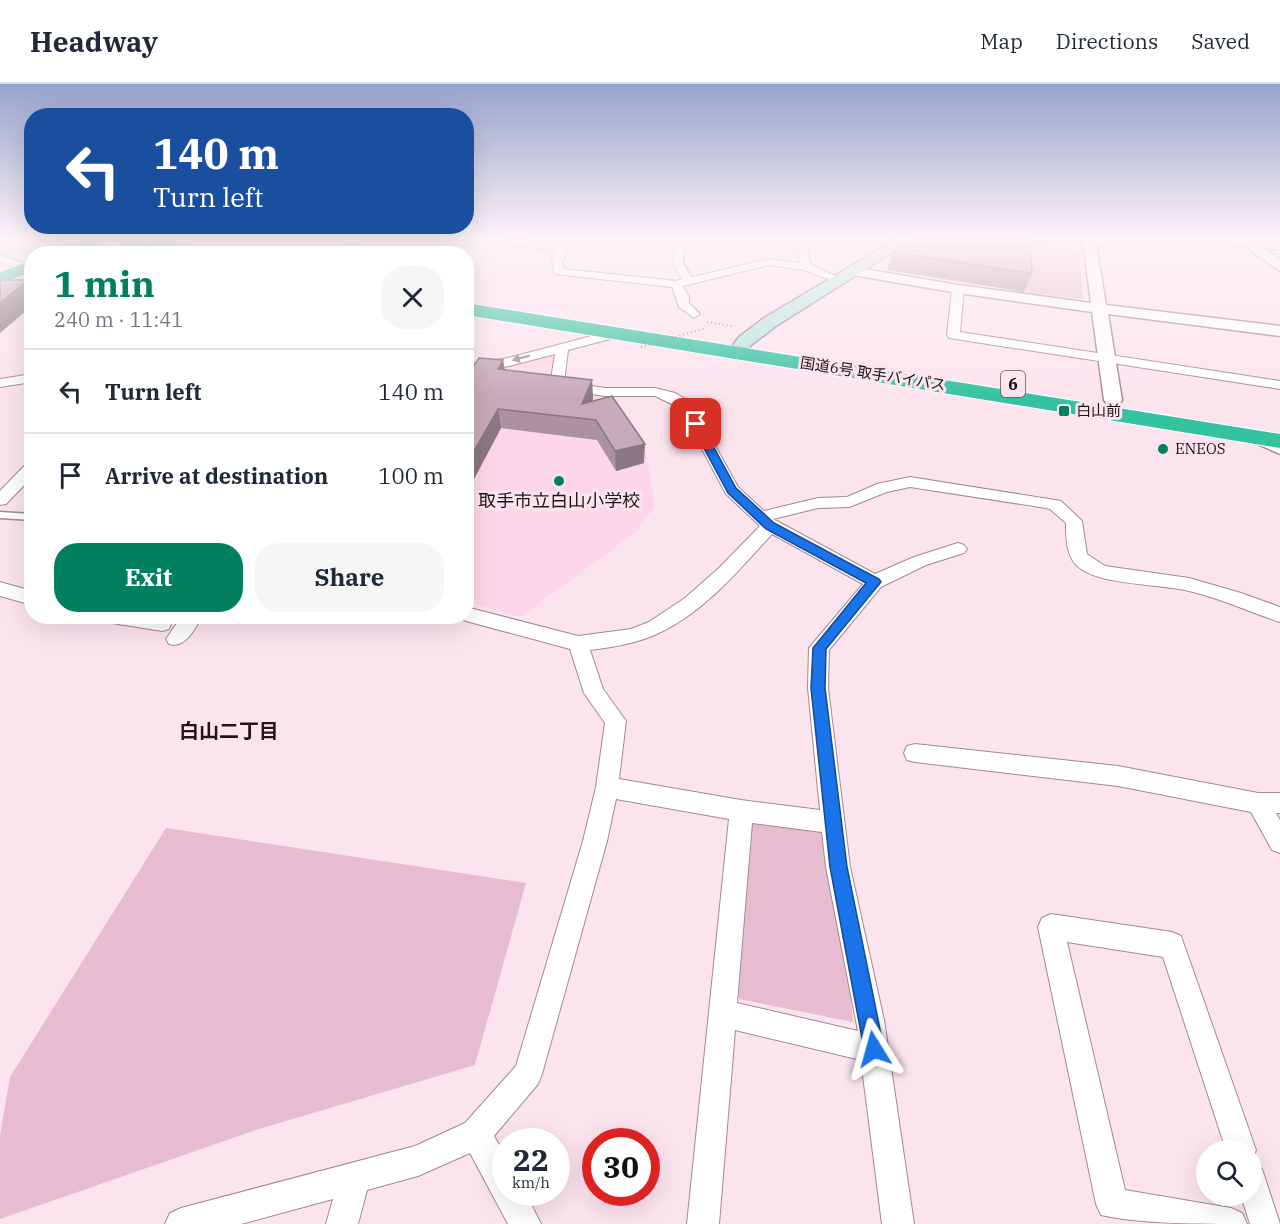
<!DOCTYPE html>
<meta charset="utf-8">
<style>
body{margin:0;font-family:"IBM Plex Serif","Noto Sans JP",serif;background:#f6f6f7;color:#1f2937;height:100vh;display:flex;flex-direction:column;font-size:22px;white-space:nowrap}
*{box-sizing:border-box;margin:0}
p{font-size:20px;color:#747a83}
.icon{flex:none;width:33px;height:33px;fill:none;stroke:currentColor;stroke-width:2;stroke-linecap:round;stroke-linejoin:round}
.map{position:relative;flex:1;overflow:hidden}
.sheet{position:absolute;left:24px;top:162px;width:450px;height:378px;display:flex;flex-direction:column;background:#fff;border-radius:24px;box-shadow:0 6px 24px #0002}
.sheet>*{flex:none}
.hud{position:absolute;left:24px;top:24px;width:450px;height:126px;border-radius:24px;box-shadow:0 6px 24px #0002;background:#1a4fa0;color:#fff;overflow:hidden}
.controls{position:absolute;left:1196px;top:1056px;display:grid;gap:12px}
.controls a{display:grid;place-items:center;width:66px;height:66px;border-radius:50%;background:#fff;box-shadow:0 6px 24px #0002;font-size:30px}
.speed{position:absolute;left:492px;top:1044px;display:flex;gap:12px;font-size:30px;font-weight:700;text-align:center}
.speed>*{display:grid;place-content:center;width:78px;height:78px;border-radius:50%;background:#fff;box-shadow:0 6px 24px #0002;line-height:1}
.speed small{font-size:15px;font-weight:400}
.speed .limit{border:9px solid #d22;background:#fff;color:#111}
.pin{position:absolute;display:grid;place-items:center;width:51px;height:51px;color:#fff;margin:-26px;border-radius:12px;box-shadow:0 3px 9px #0006}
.me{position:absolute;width:66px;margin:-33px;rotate:352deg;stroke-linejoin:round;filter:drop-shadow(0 0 4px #0008)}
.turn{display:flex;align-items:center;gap:21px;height:126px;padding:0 30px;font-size:27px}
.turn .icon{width:78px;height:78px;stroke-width:2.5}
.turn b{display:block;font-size:42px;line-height:51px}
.round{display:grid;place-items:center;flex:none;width:63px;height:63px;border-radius:24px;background:#f6f6f7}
.headline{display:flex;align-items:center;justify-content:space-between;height:102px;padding:0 30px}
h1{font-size:36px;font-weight:700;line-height:45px;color:#008060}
.button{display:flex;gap:12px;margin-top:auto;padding:12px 30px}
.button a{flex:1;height:69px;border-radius:24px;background:#008060;color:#fff;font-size:24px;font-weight:700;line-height:69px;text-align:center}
.button a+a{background:#f6f6f7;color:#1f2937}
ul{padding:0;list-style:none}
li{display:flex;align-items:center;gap:18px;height:84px;padding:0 30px;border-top:2px solid #e0e1e3}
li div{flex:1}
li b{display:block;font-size:22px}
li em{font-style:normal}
header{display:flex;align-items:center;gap:36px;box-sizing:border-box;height:84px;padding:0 30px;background:#fff;border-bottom:2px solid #e0e1e3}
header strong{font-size:28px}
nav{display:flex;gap:33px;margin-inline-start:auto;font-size:21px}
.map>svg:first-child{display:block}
.built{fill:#fdd7e9}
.green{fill:#e7bcd0}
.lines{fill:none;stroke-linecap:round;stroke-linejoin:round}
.service-casing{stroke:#a48895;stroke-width:3}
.pedestrian-casing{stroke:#a48895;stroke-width:3}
.minor-casing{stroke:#a48895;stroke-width:2}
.tertiary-casing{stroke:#a48895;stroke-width:3}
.secondary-casing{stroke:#a48895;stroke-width:3}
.trunk-casing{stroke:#fff;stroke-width:2}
.path{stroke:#9a8891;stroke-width:2;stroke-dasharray:1 3;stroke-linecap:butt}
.service{fill:#fff;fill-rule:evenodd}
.pedestrian{fill:#fff;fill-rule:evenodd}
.minor{fill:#fff;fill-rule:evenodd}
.tertiary{fill:#fff;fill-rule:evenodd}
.secondary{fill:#b3e8dc;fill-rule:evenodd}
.trunk{fill:#34c3a0;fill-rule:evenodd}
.path-bridge{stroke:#9a8891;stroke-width:2;stroke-dasharray:1 3;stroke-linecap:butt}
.wall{fill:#ab929e}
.shaded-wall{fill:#8b7781}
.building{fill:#c7aab8;stroke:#8b7781;stroke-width:1.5}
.oneway{fill:#9a9698}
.route{fill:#1a73e8;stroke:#114b97;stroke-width:1.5}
.poi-dot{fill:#008060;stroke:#fce4ef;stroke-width:2}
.labels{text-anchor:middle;stroke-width:6;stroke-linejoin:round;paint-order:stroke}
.far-street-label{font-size:15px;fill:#1f151a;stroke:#fce4ef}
.far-poi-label{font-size:15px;fill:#1f151a;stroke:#fce4ef;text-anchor:start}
.shield{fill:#fce4ef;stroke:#61535a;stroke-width:1.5}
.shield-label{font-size:16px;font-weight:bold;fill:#1f151a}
.poi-label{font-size:18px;fill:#1f151a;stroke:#fce4ef}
.neighbourhood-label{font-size:20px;font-weight:bold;fill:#1f151a;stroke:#fce4ef}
</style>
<header>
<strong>Headway</strong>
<nav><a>Map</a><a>Directions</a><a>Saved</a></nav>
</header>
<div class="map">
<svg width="1280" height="1140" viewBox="0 0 1280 1140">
<rect width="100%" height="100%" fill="#fce4ef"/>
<path class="built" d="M557,271L545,302L604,313L628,334L647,372L655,422L638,446L521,533L467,518V288Z"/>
<path class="green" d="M1021,154L1064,160L1079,167L1083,215L1024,208Z
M741,727L834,739L853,938L739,915Z
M166,744L526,799L475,981L259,1045L0,1135V1051L10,993Z"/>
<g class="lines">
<defs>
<path id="service" d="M1255,355L1280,365V370L1253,358V356Z
M0,428L32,430V436L0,434Z"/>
<path id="pedestrian" d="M1243,154H1280V157L1247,156Z"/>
<path id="minor" d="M204,154H214C211,166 208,170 195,170V166L201,162Z
M366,154L365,156L343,160L339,166H331L330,164L336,155Z
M442,154H452L440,170H429Z
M505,154L567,161L568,163L562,178L564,185L676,197L682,195C670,178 671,171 681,154H691C681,172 679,176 692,193L769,175L800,179L798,171L801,154H811L808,171L811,181L845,196L839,199L804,186L769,181L683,202L689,213V219L700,230L694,234L679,223L672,203L555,190L552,178L557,166L509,161L504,158Z
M0,171L32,182V189L0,178Z
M958,202L964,205L960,248L1280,297V305L949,254L947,251L952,205Z
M618,245L622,246L624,249L622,252L568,266L564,298L605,304H655L675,309L691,318L738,403L764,427L818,414L847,413L877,400L910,393L1055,416L1061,417L1082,437L1087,470L1105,482L1189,494L1241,509L1280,523V538C1249,528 1220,514 1189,507C1160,500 1103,501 1081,485C1066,475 1066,455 1066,439L1050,425L1040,423L910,403L887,408L849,423L818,424L773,435L875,490L914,473L958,459L964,461L967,465L964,469L926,481L881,503L829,566L828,604L850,783L884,936L914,1140H882L861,976L735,946L719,1140H687L729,735L616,715L607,757L542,990L538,1000L494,1052L506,1073V1108H525L541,1140H508L470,1069L418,1092L367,1106L358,1140H326L333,1115L241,1140H165L170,1129L181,1124L415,1062L465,1039L516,982L583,757L596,703L605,639L584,609L570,565L466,537L458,532H466V523L578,552L631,545L649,538L685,514L719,484L760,442L726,410L680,324L655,312H605L552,304L550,301L555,270L509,282L466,289V281L508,274ZM772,450L863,500L809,564L808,604L820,726L741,716L619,695L626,637L603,605L590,566C614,563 639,559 661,548C705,527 740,485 772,450ZM752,739L822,748L826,783L858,947L737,919Z
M32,290V298L0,303V295Z
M32,377V393L6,420L0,421V407L27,379Z
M0,498L32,507V521L0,512Z
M103,532H160L169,535L171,540L169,545L162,547L112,539L105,537Z
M182,532H202C195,545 185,565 169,560L166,555Z
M915,660L1118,682L1258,709H1280V729H1276L1280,736V769L1272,766L1251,728L1118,702L915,678L907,676L904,669L907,662Z
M1051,830L1172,848L1181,852L1256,1066L1251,1077V1066H1226L1163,873L1067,858L1125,1106L1231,1124L1242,1129L1247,1140C1204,1140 1140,1140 1101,1131L1096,1120L1038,843L1042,834Z
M1251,1080L1262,1085L1280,1140H1250L1241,1112H1251Z"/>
<path id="tertiary" d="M1061,154H1247L1280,157V165L1264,164L1280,176V187L1251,167V162L1225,160H1096L1106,221L1280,242V252L1108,230L1122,316L1119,320H1107L1104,316L1092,228L958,209L853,191L846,187L853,183L958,201L1091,219L1083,159L1067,158Z"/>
<path id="secondary" d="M898,154H915L776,242L751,261L743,272H731L728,268L739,253L764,234Z"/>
<path id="trunk" d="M86,154H108L106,158L77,170H53L55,166Z
M110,154H134L172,166L174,170H148L112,158Z
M144,154H170L212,166L214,170H186L146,158Z
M32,176V188L0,199V188Z
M466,219L1280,350V364L466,231Z"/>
</defs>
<use href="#service" class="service-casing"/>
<use href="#pedestrian" class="pedestrian-casing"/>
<use href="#minor" class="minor-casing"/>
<use href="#tertiary" class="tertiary-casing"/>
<use href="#secondary" class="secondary-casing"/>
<use href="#trunk" class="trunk-casing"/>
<path class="path" d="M707,238L732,242"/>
<use href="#service" class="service"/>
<use href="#pedestrian" class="pedestrian"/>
<use href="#minor" class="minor"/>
<use href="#tertiary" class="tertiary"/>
<use href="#secondary" class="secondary"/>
<use href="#trunk" class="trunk"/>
<path class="path-bridge" d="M641,263L706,244"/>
</g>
<path class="wall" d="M892,168L1032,189L1024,208L887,186Z
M503,276L505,286L592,296L593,315L592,317L644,379L616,387L597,356L501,344L466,410V285L471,286Z"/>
<path class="shaded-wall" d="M28,196L32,201V222L0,249V219Z
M503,276L506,296L498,285Z
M592,296L593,315L585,335L582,320Z
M498,325L501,344L466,410V381Z
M645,360L644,379L616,387L615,367Z"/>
<path class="building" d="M915,154H1029L1032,189L892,168Z
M0,196H28L0,219Z
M479,274L503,276L498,285L592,296L582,320L612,312L645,360L615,367L596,336L498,325L466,381V285L471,286Z"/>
<defs><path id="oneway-solid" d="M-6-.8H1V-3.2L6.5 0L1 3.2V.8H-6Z" transform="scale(1.5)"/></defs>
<use class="oneway" href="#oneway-solid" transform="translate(521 274) rotate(165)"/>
<linearGradient id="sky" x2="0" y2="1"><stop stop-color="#97a3cc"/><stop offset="0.49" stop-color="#fef3f8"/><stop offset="1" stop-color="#fef3f8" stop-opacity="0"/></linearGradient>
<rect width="1280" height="314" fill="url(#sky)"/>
<path class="route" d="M692,338L701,340L736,404L774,439L879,495L881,498L826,565L825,604L847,783L884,965L881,972L874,975L867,972L864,965L830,783L811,604L813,564L866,499L766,445L728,409L691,340Z"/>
<g class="poi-dot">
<rect x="1058" y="321" width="12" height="12" rx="3"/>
<circle cx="1163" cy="365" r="6"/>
<circle cx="559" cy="397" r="6"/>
</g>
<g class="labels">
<g class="far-street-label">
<text transform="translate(873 290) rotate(9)" y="5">国道6号 取手バイパス</text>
</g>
<g class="far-poi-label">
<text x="1076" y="332">白山前</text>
<text x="1175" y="370">ENEOS</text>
</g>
<rect class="shield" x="1001" y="287" width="24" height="26" rx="4.5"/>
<g class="shield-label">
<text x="1013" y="306">6</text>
</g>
<g class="poi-label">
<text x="559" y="423">取手市立白山小学校</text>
</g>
<g class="neighbourhood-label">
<text x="229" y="654">白山二丁目</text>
</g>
</g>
</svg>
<div class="controls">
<a><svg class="icon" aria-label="search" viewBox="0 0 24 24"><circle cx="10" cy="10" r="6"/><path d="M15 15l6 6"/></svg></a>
</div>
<div class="speed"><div>22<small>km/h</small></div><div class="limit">30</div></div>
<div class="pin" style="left:696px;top:340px;background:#d93025"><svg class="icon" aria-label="arrive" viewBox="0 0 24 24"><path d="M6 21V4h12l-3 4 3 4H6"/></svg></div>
<svg class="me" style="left:874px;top:965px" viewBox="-20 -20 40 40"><path d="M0-17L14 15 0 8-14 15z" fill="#1a73e8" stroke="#fff" stroke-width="4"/></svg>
<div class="hud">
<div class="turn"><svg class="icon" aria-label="left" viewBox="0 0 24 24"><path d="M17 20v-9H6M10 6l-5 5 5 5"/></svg><div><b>140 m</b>Turn left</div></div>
</div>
<section class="sheet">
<div class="headline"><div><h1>1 min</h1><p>240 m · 11:41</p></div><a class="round"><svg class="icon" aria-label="close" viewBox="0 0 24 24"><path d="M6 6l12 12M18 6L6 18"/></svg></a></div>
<ul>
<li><svg class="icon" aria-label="left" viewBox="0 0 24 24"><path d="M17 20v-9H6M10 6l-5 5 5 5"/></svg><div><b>Turn left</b></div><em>140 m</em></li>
<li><svg class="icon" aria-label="arrive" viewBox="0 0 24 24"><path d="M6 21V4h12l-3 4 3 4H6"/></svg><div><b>Arrive at destination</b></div><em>100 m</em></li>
</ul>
<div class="button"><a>Exit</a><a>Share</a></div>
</section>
</div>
